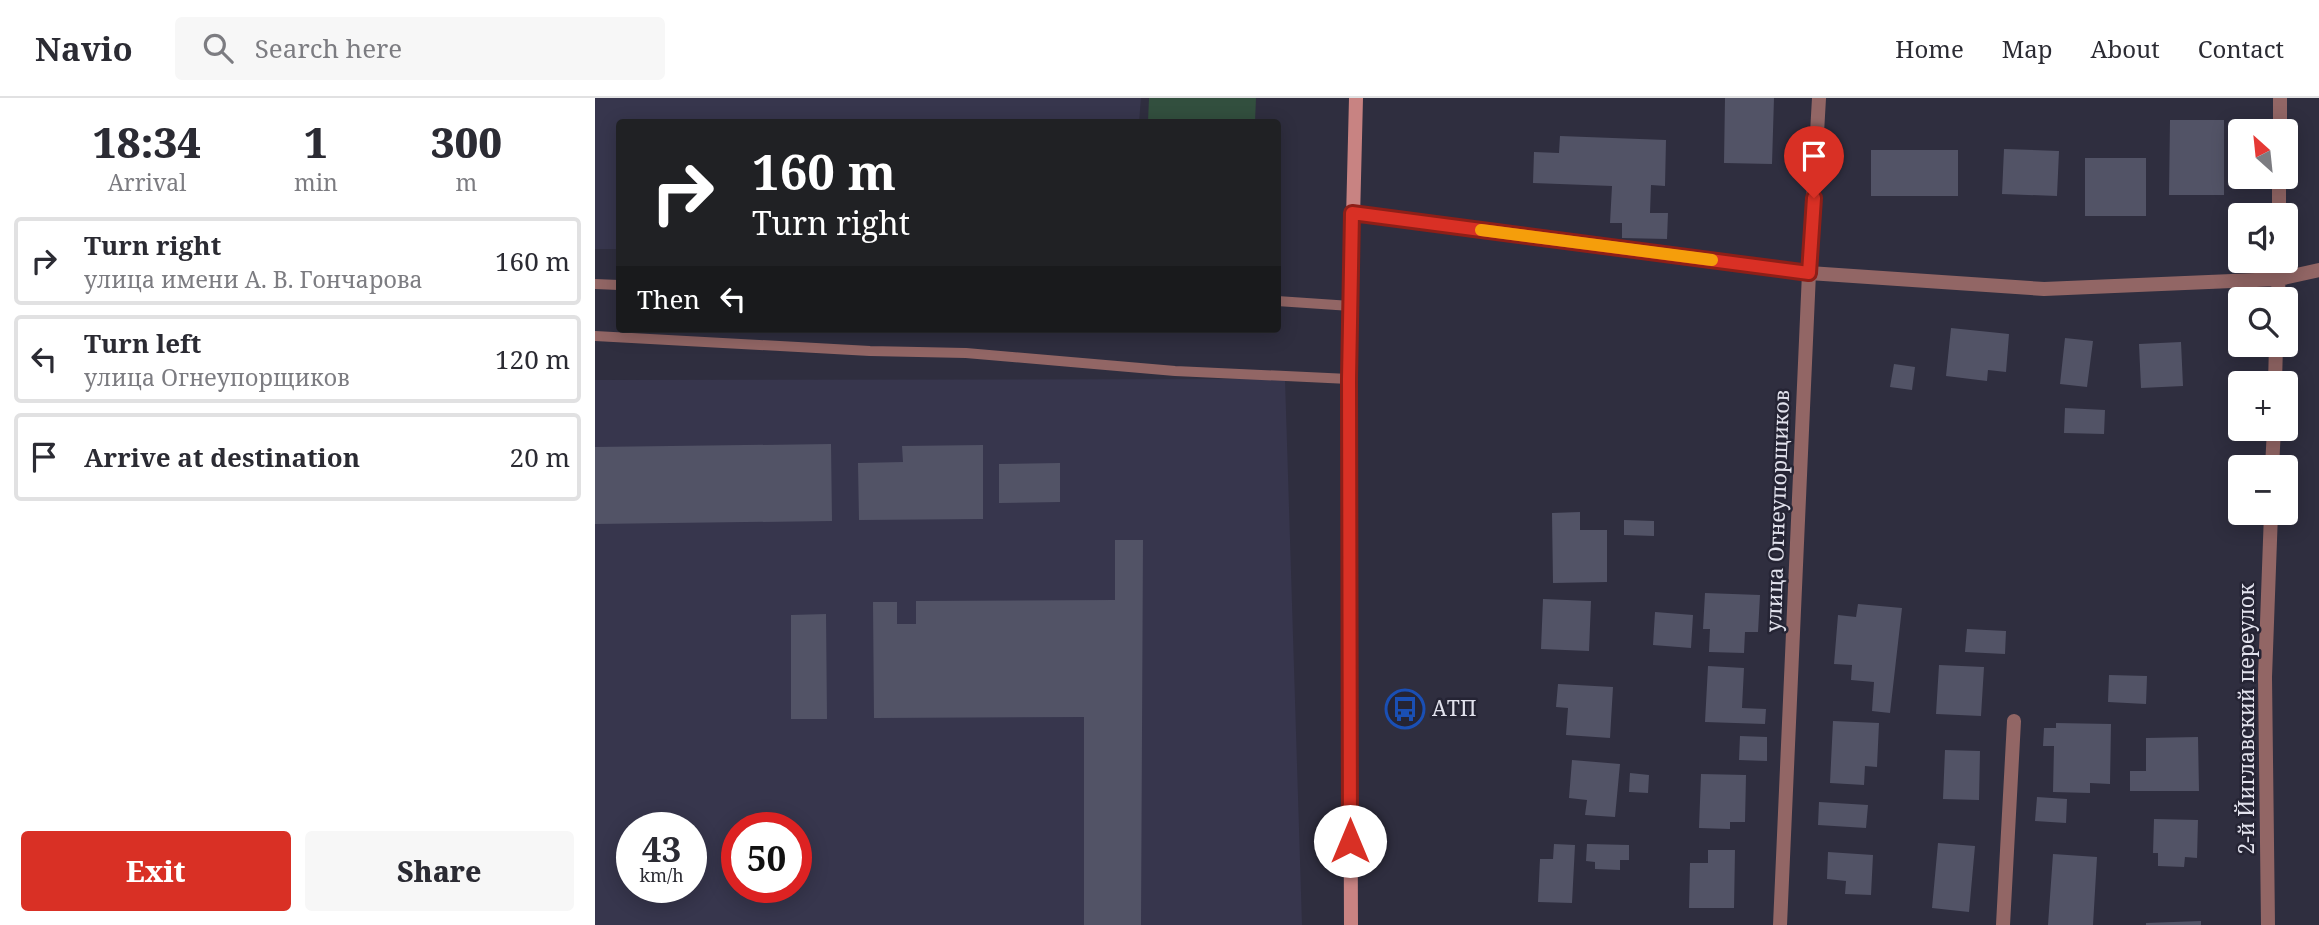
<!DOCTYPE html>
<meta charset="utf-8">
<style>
body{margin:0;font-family:"Noto Serif",serif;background:#f7f7f7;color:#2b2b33;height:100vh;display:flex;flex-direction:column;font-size:26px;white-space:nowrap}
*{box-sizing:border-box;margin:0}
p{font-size:23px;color:#7c7c81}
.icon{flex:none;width:38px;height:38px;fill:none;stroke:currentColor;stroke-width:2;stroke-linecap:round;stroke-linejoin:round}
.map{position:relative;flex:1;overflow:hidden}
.sheet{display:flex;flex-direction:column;background:#fff;width:595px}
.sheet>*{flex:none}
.banner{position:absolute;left:21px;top:21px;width:665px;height:214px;border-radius:7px;box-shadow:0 4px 18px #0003;background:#202124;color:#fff;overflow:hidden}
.needle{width:46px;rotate:333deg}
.tools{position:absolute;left:1633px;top:21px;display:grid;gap:14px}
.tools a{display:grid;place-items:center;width:70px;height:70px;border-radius:7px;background:#fff;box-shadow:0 4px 18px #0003;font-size:35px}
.speed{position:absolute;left:21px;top:714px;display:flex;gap:14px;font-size:35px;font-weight:700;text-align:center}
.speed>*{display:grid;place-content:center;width:91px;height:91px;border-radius:50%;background:#fff;box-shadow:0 4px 18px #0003;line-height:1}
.speed small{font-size:18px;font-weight:400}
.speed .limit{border:10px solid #d22;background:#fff;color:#111}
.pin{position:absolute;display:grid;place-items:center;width:60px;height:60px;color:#fff;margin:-72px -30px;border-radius:50% 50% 50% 0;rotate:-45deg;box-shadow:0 0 7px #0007}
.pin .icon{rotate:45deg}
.me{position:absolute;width:77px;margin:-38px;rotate:0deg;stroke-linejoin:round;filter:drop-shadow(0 0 5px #0008)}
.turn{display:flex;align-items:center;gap:24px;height:147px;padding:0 21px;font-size:32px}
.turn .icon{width:91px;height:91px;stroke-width:2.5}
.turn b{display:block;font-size:49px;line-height:60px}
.then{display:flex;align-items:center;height:66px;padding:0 21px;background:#0003;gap:14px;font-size:26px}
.eta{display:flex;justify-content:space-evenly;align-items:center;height:119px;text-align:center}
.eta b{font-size:42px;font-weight:800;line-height:49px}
.cta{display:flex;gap:14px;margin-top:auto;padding:14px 21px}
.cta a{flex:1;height:80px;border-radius:7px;background:#d93025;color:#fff;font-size:28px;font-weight:800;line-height:80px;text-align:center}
.cta a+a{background:#f7f7f7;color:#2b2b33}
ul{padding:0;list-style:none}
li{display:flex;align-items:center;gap:21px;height:88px;margin:0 14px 10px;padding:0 7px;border:4px solid #e1e1e2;border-radius:7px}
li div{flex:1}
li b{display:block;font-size:26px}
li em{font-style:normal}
header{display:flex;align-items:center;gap:42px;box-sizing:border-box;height:98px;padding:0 35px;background:#fff;border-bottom:2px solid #e1e1e2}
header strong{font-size:33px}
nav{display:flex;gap:38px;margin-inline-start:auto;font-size:24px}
.search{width:490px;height:63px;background:#f7f7f7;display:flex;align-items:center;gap:18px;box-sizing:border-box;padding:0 24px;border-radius:7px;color:#7c7c81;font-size:26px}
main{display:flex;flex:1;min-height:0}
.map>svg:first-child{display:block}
.built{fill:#37364d;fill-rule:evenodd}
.green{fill:#324f3e}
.building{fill:#525366}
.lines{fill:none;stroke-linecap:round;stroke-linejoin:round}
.service{stroke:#926665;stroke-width:10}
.minor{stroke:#926665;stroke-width:14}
.secondary{stroke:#c88382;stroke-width:14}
.route-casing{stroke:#8d1f18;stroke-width:18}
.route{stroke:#d93025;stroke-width:12}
.slow{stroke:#f59e0b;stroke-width:12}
.labels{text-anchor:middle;stroke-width:5;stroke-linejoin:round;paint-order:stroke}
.street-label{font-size:21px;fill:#e2e2ed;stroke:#252434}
.poi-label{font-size:21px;fill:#e2e2ed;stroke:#252434;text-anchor:start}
</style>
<header>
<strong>Navio</strong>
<div class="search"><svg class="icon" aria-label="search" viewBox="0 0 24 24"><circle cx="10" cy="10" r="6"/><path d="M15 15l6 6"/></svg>Search here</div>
<nav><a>Home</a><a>Map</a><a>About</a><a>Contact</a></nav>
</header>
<main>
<section class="sheet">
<div class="eta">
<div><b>18:34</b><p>Arrival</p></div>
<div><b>1</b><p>min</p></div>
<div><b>300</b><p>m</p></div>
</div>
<ul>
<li><svg class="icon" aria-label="right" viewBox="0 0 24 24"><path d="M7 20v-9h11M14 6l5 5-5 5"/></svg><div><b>Turn right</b><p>улица имени А. В. Гончарова</p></div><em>160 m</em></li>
<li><svg class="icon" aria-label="left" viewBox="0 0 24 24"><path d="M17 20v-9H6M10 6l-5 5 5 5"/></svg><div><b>Turn left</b><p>улица Огнеупорщиков</p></div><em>120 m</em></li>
<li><svg class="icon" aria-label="arrive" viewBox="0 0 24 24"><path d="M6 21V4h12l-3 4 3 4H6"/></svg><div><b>Arrive at destination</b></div><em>20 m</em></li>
</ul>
<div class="cta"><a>Exit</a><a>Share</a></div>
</section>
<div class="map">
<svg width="1724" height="827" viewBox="0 0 1724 827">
<rect width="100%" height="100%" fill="#2f2e3f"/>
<path class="built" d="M0,0H546L544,24H24V151H0Z
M690,281L707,827H0V282ZM37,730H96V789H37ZM142,730H201V789H142Z"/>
<path class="green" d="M554,0H661L660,24H553Z"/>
<path class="building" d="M1130,0H1179L1177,66L1129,65Z
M1575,22H1629V97H1574Z
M965,38L1071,42L1070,88L1056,87L1055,115H1073L1072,141L1027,140V125H1015L1017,88L938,85L939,54L964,55Z
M1409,51L1464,53L1462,98L1407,96Z
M1276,52H1363V98H1276Z
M1490,60H1551V118H1490Z
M1356,230L1414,236L1411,274L1393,272L1392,283L1351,278Z
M1470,240L1498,243L1492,289L1465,286Z
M1586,244L1588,288L1546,290L1544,246Z
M1299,266L1320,269L1317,292L1295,289Z
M1470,310L1510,312L1509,336L1469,335Z
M236,346L237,423L0,426V349Z
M388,347V421L264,422L263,365L308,364L307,348Z
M465,365V404L404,405V366Z
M985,414V432H1012V484L958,485L957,415Z
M1029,422L1059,423V438L1029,437Z
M520,442H548L546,827H489V619L279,620L278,504H302V526H321V503L520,502Z
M1110,495L1165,497L1163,534H1150L1149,555L1114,554L1115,531H1108Z
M948,501L996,503L994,553L946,551Z
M1263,506L1307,510L1295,615L1277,613L1279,584L1256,582L1257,567L1239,566L1243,517L1261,519Z
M1060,514L1098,517L1096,550L1058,547Z
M231,516L232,621H196V517Z
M1372,531L1411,533L1410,556L1370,554Z
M1344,567L1389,569L1386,618L1341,616Z
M1113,568L1149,570L1147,610L1171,611L1170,626L1110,624Z
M1514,577L1552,578L1551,606L1513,604Z
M963,586L1018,589L1015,640L971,637L973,610L961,609Z
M1238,623L1284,625L1282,669L1270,668L1269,687L1235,685Z
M1461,625L1516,626L1515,686L1495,685V695L1458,694L1459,648H1448L1449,630H1461Z
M1145,638L1172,639V663L1144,662Z
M1603,639L1604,693H1535V673H1551V640Z
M1350,652L1385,653L1384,702L1348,701Z
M977,662L1025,666L1020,719L990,717L992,702L974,700Z
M1035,675L1054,677L1053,695L1034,694Z
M1106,676L1151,677L1150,724H1135V731L1104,730Z
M1442,699L1472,701L1471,725L1440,723Z
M1224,704L1273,707L1271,730L1223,727Z
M1559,721L1603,722L1602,760L1590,759L1589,769L1563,768V755H1558Z
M1343,745L1380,748L1374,814L1337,810Z
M959,746L980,747L977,805L943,804L945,761H958Z
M992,746L1034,747V762H1025V772L1000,771V764L991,763Z
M1113,752H1140L1139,810H1094L1095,765H1113Z
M1233,754L1278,757L1276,797L1250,796L1251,783L1232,781Z
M1458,756L1502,759L1498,827H1453Z
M1606,823V827H1551V825Z"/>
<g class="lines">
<path class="service" d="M0,186L24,187
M682,203L756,208
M0,238L275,253L371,255L580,273L754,281"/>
<path class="minor" d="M1685,33V0
M757,115L1214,175L1449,191L1684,181L1724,172
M1684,117V79
M1683,201L1684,163
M1680,285L1681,247
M1677,369L1679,331
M1185,827L1214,175L1224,0
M1408,827L1419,623
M1673,827L1670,579L1676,415"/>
<path class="secondary" d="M756,827L754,281L761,0"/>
</g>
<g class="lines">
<defs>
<path id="route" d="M755,743L754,281L757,115L1214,175L1219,100"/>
</defs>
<use href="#route" class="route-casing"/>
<use href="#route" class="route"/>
<path class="slow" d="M886,132L1117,162"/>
</g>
<defs>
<symbol id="bus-ring" viewBox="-11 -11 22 22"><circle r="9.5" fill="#252434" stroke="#1a4fb4" stroke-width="1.5"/><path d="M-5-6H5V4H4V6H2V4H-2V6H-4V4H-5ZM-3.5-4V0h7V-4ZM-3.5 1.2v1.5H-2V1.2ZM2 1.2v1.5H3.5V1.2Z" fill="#1a4fb4"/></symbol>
</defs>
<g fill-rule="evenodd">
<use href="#bus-ring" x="788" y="589" width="44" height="44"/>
</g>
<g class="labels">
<g class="street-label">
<text transform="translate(1183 413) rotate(-88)" y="7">улица Огнеупорщиков</text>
<text transform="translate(1652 621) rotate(-90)" y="7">2-й Йиглавский переулок</text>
</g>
<g class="poi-label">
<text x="837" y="618">АТП</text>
</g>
</g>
</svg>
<div class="tools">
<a><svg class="needle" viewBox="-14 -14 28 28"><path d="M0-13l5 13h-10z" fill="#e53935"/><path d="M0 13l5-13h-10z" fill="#7c7c81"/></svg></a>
<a><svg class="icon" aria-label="sound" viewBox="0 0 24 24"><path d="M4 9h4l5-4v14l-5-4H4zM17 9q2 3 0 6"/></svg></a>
<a><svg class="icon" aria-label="search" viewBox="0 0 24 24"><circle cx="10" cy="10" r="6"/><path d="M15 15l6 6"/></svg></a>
<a>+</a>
<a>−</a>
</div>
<div class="speed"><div>43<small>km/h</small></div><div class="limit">50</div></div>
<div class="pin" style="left:1219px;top:100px;background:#d93025"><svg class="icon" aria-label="arrive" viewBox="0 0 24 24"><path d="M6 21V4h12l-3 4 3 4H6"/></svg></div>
<svg class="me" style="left:755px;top:743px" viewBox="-20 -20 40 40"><circle r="19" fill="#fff"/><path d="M0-13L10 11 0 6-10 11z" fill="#d93025"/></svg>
<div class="banner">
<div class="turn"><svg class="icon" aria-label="right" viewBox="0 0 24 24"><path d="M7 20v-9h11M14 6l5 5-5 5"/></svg><div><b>160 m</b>Turn right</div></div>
<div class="then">Then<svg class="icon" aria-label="left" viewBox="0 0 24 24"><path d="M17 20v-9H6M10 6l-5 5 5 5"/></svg></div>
</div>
</div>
</main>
